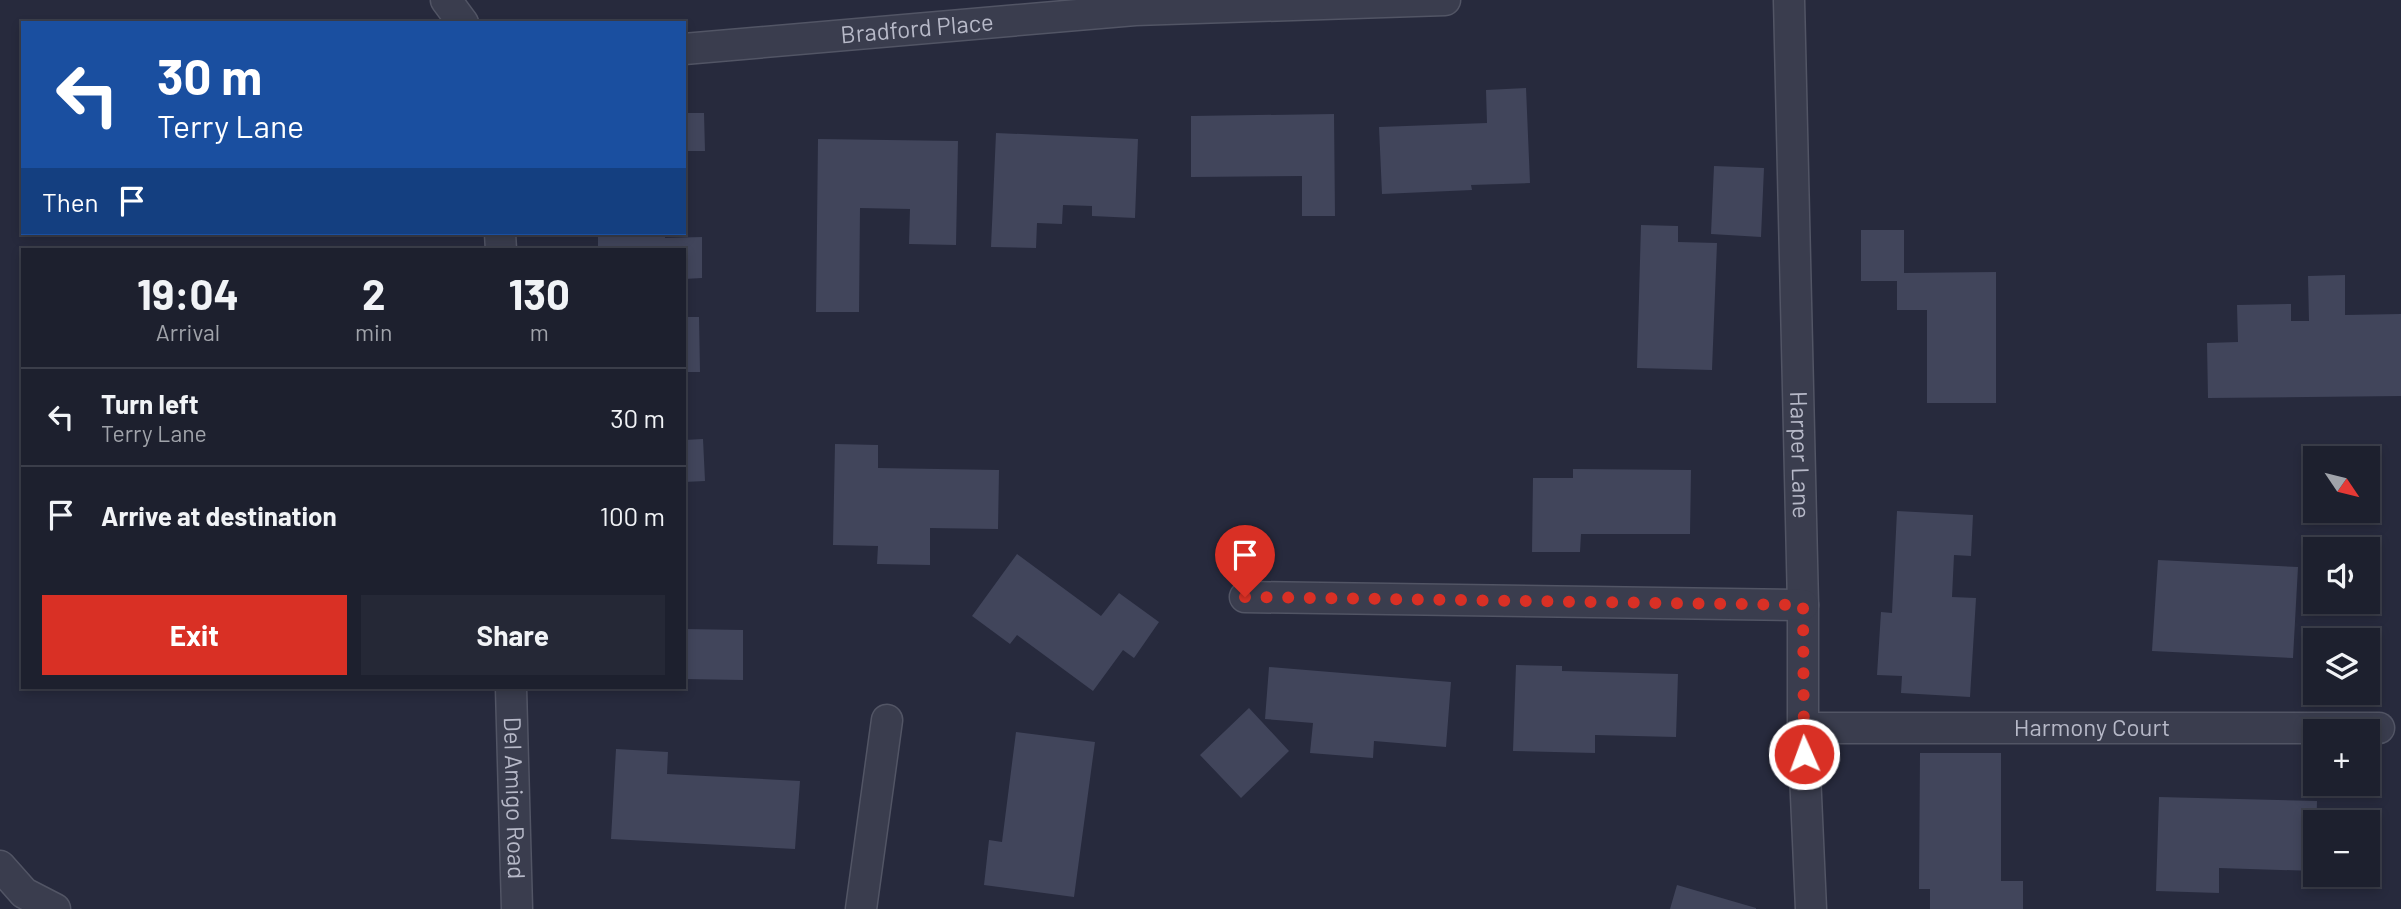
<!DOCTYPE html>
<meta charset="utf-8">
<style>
body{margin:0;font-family:Barlow,sans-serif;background:#252836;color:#f1f3f6;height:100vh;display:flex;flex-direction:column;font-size:26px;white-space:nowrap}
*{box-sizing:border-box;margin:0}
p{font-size:23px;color:#a0a3aa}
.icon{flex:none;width:38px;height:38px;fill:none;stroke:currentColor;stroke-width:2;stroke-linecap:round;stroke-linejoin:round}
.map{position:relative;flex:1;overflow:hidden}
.drawer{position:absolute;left:21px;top:248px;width:665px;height:441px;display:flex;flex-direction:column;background:#1d202e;border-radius:0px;box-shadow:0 4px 10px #0003,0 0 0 2px #3b3e4a}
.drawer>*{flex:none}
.hud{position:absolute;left:21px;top:21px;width:665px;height:214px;border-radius:0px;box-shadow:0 4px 10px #0003,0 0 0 2px #3b3e4a;background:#1a4fa0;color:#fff;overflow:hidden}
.needle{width:46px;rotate:125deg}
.fabs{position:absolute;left:2303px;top:446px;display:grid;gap:14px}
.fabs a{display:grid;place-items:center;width:77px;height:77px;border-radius:0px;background:#1d202e;box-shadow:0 4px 10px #0003,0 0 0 2px #3b3e4a;font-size:35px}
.pin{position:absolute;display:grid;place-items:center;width:60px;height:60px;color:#fff;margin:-72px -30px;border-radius:50% 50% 50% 0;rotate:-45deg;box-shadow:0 0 7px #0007}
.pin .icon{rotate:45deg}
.me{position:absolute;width:77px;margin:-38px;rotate:358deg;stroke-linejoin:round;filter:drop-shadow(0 0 5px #0008)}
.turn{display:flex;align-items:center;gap:24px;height:147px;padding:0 21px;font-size:32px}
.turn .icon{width:91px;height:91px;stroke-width:2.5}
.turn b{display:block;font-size:49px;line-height:60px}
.then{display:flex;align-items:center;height:66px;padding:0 21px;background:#0003;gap:14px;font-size:26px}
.eta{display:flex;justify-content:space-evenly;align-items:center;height:119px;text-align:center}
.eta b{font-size:42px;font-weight:700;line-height:49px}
.button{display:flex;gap:14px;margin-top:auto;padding:14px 21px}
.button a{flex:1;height:80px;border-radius:0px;background:#d93025;color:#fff;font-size:28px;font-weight:700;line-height:80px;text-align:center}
.button a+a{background:#252836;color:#f1f3f6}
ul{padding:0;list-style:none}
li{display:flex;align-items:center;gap:21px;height:98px;padding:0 21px;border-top:2px solid #3b3e4a}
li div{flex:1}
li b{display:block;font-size:26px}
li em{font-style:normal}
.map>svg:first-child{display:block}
.building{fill:#41455b}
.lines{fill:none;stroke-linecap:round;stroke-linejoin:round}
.minor-casing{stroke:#525565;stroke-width:33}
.minor{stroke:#3a3d4e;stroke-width:30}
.route{stroke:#d93025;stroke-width:12;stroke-dasharray:0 21.6}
.labels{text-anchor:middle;stroke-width:5;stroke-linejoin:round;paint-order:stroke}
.street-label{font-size:24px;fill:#b7b9c8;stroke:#1f2233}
</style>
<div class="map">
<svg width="2401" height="909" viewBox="0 0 2401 909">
<rect width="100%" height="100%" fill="#272a3d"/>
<path class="building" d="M1526,88L1530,183L1471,185L1472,190L1382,194L1379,127L1487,123L1486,90Z
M684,113H704L705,151H684Z
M1334,114L1335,216H1302V176L1191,177V116Z
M996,133L1138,139L1135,218L1092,216V206L1063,205L1062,224L1037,223L1036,248L991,247Z
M818,139L958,141L956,245L909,244L910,209L860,208L859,312H816Z
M1714,166L1764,168L1761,237L1711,234Z
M1641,225L1678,226V242L1717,243L1712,370L1637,368Z
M1861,230H1904V273L1996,272V403H1927V310H1897V281H1861Z
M598,233H665V238L702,237V278L684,279V250H598Z
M2345,275V315L2401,314V396L2208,398L2207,343L2238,342L2237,305L2291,304V321H2309L2308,276Z
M684,317H699L700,372H684Z
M703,439L705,481L684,482V440Z
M835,444L878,445V468L999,470L998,529L930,528V565L877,564L878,546L833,545Z
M1573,469L1691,470L1690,534H1581L1580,552H1532L1533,478H1573Z
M1897,511L1973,515L1971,556L1954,555L1952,597L1976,598L1970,697L1901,693L1902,676L1877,675L1881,612L1892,613Z
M1017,554L1101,616L1119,593L1159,622L1134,658L1123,650L1093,691L1017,635L1010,644L972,616Z
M2158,560L2298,567L2293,658L2152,651Z
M684,629L743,630V680L684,679Z
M1516,665L1562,666V671L1678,674L1676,737L1595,735V753L1513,751Z
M1269,667L1451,682L1446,747L1374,741L1373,758L1310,753L1313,723L1265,719Z
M1249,708L1289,751L1241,798L1200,755Z
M1016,732L1095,742L1074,897L984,885L989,840L1002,842Z
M616,749L668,752L667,774L800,781L795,849L611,839Z
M1920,753H2001V881H2023V909H1930V889H1919Z
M2159,797L2317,801L2315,871L2219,868V893L2156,891Z
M1677,885L1756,908V909H1670Z"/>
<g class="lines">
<defs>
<g id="minor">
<path d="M446,0L463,23"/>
<path id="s1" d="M1789,0L1803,605V728L1811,909"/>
<path id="s2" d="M684,49L1135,10L1445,0"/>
<path d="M500,233L501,250"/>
<path d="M1245,597L1803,605"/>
<path id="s3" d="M511,688L517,909"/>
<path id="s4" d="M1803,728H2379"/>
<path d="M0,866L24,893L55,909"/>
<path d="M861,909L887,720"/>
</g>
</defs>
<use href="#minor" class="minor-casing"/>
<use href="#minor" class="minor"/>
</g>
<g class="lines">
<path class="route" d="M1245,597L1803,605L1804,754"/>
</g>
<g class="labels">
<g class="street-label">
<text dy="8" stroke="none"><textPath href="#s2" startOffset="234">Bradford Place</textPath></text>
<text dy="8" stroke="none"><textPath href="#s1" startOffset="455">Harper Lane</textPath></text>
<text dy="8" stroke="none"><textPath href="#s4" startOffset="289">Harmony Court</textPath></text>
<text dy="8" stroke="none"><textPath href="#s3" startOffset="110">Del Amigo Road</textPath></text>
</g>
</g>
</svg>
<div class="fabs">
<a><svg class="needle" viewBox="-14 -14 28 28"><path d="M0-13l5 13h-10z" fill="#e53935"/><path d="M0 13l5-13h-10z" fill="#a0a3aa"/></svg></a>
<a><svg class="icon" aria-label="sound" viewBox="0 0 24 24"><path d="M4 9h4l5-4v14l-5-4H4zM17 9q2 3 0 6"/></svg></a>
<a><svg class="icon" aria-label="layers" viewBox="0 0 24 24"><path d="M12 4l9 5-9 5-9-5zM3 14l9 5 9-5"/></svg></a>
<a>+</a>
<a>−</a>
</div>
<div class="pin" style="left:1245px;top:597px;background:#d93025"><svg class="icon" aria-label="arrive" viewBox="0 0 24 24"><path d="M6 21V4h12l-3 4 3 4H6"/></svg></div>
<svg class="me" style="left:1804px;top:754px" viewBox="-20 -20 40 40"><circle r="17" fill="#d93025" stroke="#fff" stroke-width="3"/><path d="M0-11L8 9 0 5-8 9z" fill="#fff"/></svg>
<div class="hud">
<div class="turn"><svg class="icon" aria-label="left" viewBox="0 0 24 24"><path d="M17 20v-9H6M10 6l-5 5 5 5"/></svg><div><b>30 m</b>Terry Lane</div></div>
<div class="then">Then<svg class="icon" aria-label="arrive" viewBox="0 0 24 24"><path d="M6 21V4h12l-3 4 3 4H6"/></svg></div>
</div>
<section class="drawer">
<div class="eta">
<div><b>19:04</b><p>Arrival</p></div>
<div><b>2</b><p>min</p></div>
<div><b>130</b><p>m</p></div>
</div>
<ul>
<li><svg class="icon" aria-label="left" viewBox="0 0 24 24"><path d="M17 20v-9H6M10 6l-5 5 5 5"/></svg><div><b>Turn left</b><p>Terry Lane</p></div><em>30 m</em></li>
<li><svg class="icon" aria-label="arrive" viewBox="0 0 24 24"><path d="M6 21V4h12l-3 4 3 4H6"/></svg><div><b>Arrive at destination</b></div><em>100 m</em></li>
</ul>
<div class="button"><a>Exit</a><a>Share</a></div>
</section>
</div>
